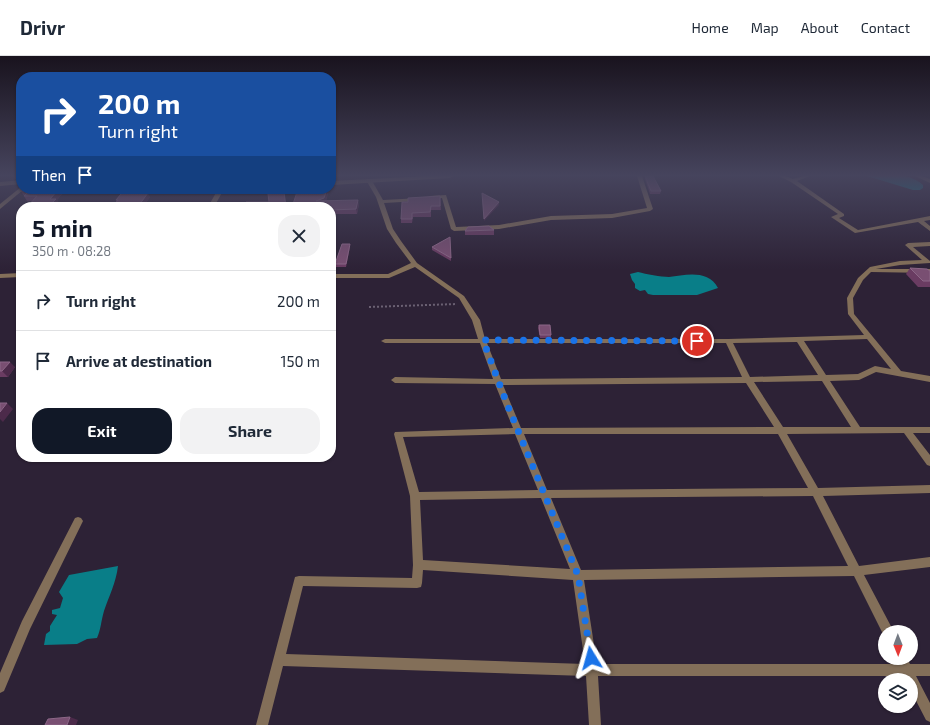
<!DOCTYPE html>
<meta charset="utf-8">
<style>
body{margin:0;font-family:"Exo 2",sans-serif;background:#f2f2f3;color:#1f2937;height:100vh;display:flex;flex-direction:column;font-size:15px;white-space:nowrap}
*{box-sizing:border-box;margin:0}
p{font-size:13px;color:#747a83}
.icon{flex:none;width:22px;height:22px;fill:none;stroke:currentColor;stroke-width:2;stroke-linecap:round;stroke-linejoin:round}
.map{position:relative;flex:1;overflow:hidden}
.details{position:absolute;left:16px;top:146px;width:320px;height:260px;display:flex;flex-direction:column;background:#fff;border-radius:16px;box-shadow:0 1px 3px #0004}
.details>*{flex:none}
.guide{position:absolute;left:16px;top:16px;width:320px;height:122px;border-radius:16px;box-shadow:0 1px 3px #0004;background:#1a4fa0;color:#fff;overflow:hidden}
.needle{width:26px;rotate:179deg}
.controls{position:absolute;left:878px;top:569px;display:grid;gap:8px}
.controls a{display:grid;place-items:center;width:40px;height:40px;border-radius:50%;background:#fff;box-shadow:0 1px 3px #0004;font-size:20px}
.pin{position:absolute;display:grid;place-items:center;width:34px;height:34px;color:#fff;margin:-17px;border:2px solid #fff;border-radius:50%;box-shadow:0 1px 4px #0007}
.me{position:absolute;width:44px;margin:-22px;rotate:352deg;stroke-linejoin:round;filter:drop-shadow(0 0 3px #0008)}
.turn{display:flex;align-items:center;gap:14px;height:84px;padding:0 16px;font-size:18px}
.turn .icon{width:52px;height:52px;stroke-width:2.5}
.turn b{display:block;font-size:28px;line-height:34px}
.then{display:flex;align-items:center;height:38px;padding:0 16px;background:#0003;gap:8px;font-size:15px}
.round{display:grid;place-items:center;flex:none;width:42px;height:42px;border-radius:16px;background:#f2f2f3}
.head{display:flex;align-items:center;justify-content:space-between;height:68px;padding:0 16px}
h1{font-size:24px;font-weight:700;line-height:30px;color:#111827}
.action{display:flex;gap:8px;margin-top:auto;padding:8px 16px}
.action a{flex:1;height:46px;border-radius:16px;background:#111827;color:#fff;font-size:16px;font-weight:700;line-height:46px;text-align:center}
.action a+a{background:#f2f2f3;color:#1f2937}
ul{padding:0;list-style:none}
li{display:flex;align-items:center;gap:12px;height:60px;padding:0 16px;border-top:1px solid #e0e1e3}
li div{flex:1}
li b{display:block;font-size:15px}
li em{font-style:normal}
header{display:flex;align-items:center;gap:24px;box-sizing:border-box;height:56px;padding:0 20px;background:#fff;border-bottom:1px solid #e0e1e3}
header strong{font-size:19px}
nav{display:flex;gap:22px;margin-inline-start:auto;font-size:14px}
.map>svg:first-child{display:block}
.water{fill:#097e88}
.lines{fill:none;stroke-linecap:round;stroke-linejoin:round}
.path{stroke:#6b6173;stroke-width:2;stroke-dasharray:2 2;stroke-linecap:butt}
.minor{fill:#836f59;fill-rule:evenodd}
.tertiary{fill:#836f59;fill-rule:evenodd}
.wall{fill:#6a3c62}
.shaded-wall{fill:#4c2a4a}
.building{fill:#794f72;stroke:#8c6787}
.route{stroke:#1a73e8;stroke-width:7;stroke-dasharray:0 12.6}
</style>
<header>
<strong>Drivr</strong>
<nav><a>Home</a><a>Map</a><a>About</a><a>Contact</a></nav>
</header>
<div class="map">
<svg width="930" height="669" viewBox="0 0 930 669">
<rect width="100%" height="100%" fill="#2d2236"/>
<path class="water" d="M867,120C885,120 909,115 923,129V132L920,134H913Z
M638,216C646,218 661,221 669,221C685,219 708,213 718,232L697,239H653L648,238L645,234L640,235L635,232V228L632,224L630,218Z
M118,510C116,527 109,540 104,555C101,565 101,573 97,582L87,583L77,588L44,589L46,578L50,575V570L57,559L52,558V554L60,552L63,542L59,536L69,519Z"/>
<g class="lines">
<path class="path" d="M369,251L457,248"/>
<path class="minor" d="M637,120H642L653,153L650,155L612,162L551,164L499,173L454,175L451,173L442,142L430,144L427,142L430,140L446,139L456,171L499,169L551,160L612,158L647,152Z
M779,120H785L793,123L804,120H810L797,125L844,158V160L839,162L858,174L930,160V164L924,165L930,170V175L918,166L855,177L831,161L838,158L791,126Z
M915,120H922L930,123V127Z
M367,123H371L383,144L421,142V144L419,145L384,147L393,173L401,185L417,207L464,240L480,264L485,283H728L864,279L848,258L847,242L858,222L870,211L900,205L922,204L905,189L908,187L930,186V190L913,191L930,205V207L900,209L876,213H930V217L871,216L863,224L853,242L854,258L901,315L930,320V326L876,316L859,324L830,325L860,371H930V377H913L930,399V410L927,409L904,377L787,378L818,432L930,429V437L823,440L859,510L930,501V511L864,519L894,576H885V580H884L854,520L584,524L597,608H898L895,602H907L910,608H930V620H916L930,647V666L926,664L911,635V624H906L904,620H598L601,669H589L586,620L283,610L268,669H256L295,521L299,520L412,522L413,509L410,440L394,378L395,376L513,372L495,328L395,327L391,324L395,321L493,323L480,287H385L381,285L385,283H478L472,264L459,242L415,211L389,222H331V218H388L411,207L396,187L387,173L376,141L366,124ZM867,283L891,313L875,310L858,318L826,319L804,285ZM797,286L818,319L750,321L733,287ZM487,287H726L742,321L501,323ZM822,325L851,371H783L754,326ZM746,327L774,371L521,372L503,329ZM515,378L538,434L419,436L403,381ZM524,378H778L808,432L547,434ZM813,440L848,510L581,514L551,442ZM541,442L570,513L423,504L420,444ZM423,514L573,524L585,608L286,598L303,530L417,532L421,531L422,527Z
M21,131V133H24L23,134L0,153V148Z
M218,133H224L214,151H208Z
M21,217V221L0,222V218Z
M78,461L81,462L83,465L30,573L4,635L0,637V617L22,565L75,462Z"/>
<path class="tertiary" d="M429,120H453L450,122L331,129V125Z
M21,124V128L0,130V126Z
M189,133H247L244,135H192Z"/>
</g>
<path class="wall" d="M12,120H21V128L18,125L19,123H15Z
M645,120L661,135L660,138H650L645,123Z
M23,133H66L57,144L59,147L56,151H27L33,145H27L21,135Z
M125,133H146L143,137L150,141L143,151H114L113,150L117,146L116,144Z
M164,133H188L185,137H164L163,134Z
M298,133H329L326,145L359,148L357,158H331V151Z
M440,140L441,154H431V161H413L412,167H401V163Z
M494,174V179H465V175Z
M450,181L451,205L432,194V191Z
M350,191L346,211H336L335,208Z
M910,212L930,215V231H918L906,218Z
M539,269L551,279V282H540L538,272Z
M0,306L15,311L8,321H0Z"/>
<path class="shaded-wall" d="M59,133H66L57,144L59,147L56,151H48L50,143Z
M140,133H146L139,141L137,137Z
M185,133H188L185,137L184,134Z
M327,133H329L325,147L316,145Z
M148,137L150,141L143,151H140L139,149Z
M358,144L359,148L357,158L356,153Z
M499,146V149L484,165V163Z
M350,188V191L346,211V208Z
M10,306L15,311L8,321L2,315Z
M7,347L13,353L3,366L0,363V356Z
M70,661L78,664L76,669H67Z"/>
<path class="building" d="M19,120H21V124L18,125Z
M645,120H653L661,135H651Z
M23,133H59L50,143H56L48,151H27L37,140H24L29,135H21Z
M125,133H140L137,137H148L139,149L113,150L118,144H116Z
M164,133H185L184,134H163Z
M298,133H327L324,142L316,145L358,144L356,153L331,154V151H292Z
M284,136L286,151H243L246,146H269L268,138Z
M482,137L499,146L484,163Z
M440,140V150H431L430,156L412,157V163H401L402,146H408V142Z
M489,170L494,174L465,175L468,171Z
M450,181L451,202L432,191Z
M342,188H350L346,208H335Z
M910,212L927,213L930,215V225H923Z
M539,269H550L551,279H540Z
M0,306H10L2,315H0Z
M0,347H7L0,356Z
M70,661L67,669H45L48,663Z"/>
<linearGradient id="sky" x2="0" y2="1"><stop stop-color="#19131e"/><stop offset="0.56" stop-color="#46445d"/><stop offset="1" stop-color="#46445d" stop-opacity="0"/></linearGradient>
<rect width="930" height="213" fill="url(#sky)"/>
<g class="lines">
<path class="route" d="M591,602L578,519L507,348L483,284L697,285"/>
</g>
</svg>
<div class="controls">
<a><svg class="needle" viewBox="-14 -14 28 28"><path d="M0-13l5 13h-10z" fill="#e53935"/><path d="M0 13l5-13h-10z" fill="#747a83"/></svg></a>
<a><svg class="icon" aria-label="layers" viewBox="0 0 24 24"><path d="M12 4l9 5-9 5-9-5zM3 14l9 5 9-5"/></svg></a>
</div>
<div class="pin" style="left:697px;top:285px;background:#d93025"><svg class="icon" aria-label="arrive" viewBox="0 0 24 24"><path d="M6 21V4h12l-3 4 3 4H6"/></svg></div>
<svg class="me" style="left:591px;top:602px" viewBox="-20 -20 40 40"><path d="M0-17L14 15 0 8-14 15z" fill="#1a73e8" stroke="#fff" stroke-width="4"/></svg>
<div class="guide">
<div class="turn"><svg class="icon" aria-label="right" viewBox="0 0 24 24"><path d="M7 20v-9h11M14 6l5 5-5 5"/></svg><div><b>200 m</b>Turn right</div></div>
<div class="then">Then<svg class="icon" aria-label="arrive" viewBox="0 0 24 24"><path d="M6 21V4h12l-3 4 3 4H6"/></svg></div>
</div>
<section class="details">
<div class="head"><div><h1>5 min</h1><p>350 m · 08:28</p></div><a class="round"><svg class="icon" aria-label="close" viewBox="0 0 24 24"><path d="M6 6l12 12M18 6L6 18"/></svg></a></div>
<ul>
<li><svg class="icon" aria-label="right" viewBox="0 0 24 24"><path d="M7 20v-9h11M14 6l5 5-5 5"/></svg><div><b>Turn right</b></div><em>200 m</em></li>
<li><svg class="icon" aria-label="arrive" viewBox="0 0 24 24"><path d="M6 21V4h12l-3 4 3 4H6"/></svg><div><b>Arrive at destination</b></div><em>150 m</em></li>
</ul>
<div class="action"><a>Exit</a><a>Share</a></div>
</section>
</div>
